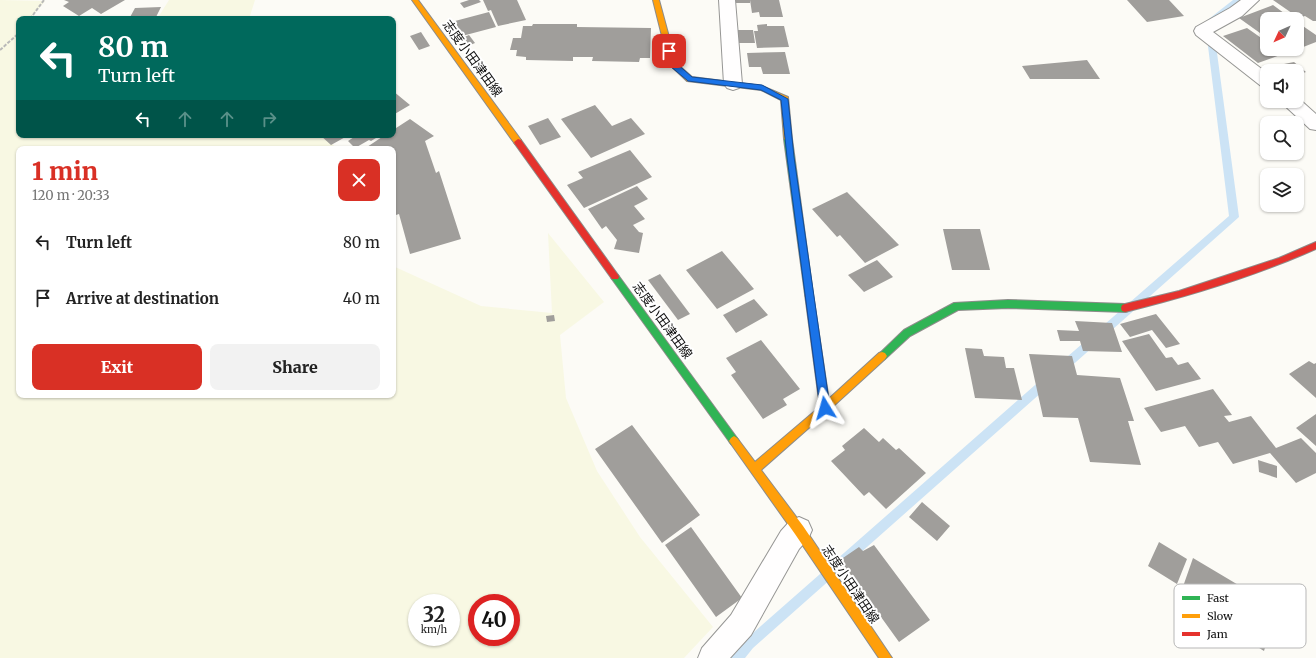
<!DOCTYPE html>
<meta charset="utf-8">
<style>
body{margin:0;font-family:Merriweather,"Noto Sans JP",serif;background:#f2f2f2;color:#222;height:100vh;display:flex;flex-direction:column;font-size:15px;white-space:nowrap}
*{box-sizing:border-box;margin:0}
p{font-size:13px;color:#767676}
.icon{flex:none;width:22px;height:22px;fill:none;stroke:currentColor;stroke-width:2;stroke-linecap:round;stroke-linejoin:round}
.map{position:relative;flex:1;overflow:hidden}
.drawer{position:absolute;left:16px;top:146px;width:380px;height:252px;display:flex;flex-direction:column;background:#fff;border-radius:8px;box-shadow:0 1px 3px #0004}
.drawer>*{flex:none}
.banner{position:absolute;left:16px;top:16px;width:380px;height:122px;border-radius:8px;box-shadow:0 1px 3px #0004;background:#00695c;color:#fff;overflow:hidden}
.needle{width:26px;rotate:226deg}
.tools{position:absolute;left:1260px;top:12px;display:grid;gap:8px}
.tools a{display:grid;place-items:center;width:44px;height:44px;border-radius:8px;background:#fff;box-shadow:0 1px 3px #0004;font-size:20px}
.speed{position:absolute;left:408px;top:594px;display:flex;gap:8px;font-size:20px;font-weight:700;text-align:center}
.speed>*{display:grid;place-content:center;width:52px;height:52px;border-radius:50%;background:#fff;box-shadow:0 1px 3px #0004;line-height:1}
.speed small{font-size:10px;font-weight:400}
.speed .limit{border:6px solid #d22;background:#fff;color:#111}
.pin{position:absolute;display:grid;place-items:center;width:34px;height:34px;color:#fff;margin:-17px;border-radius:8px;box-shadow:0 2px 6px #0006}
.me{position:absolute;width:44px;margin:-22px;rotate:352deg;stroke-linejoin:round;filter:drop-shadow(0 0 3px #0008)}
.turn{display:flex;align-items:center;gap:14px;height:84px;padding:0 16px;font-size:18px}
.turn .icon{width:52px;height:52px;stroke-width:2.5}
.turn b{display:block;font-size:28px;line-height:34px}
.lanes{display:flex;align-items:center;height:38px;padding:0 16px;background:#0003;justify-content:center;gap:20px;direction:ltr}
.lanes .off{opacity:.35}
.round{display:grid;place-items:center;flex:none;width:42px;height:42px;border-radius:8px;background:#f2f2f2}
.summary{display:flex;align-items:center;justify-content:space-between;height:68px;padding:0 16px}
h1{font-size:24px;font-weight:800;line-height:30px;color:#d93025}
.primary-button{display:flex;gap:8px;margin-top:auto;padding:8px 16px}
.primary-button a{flex:1;height:46px;border-radius:8px;background:#d93025;color:#fff;font-size:16px;font-weight:800;line-height:46px;text-align:center}
.primary-button a+a{background:#f2f2f2;color:#222}
ul{padding:0;list-style:none}
li{display:flex;align-items:center;gap:12px;height:56px;padding:0 16px}
li div{flex:1}
li b{display:block;font-size:15px}
li em{font-style:normal}
.map>svg:first-child{display:block}
.farmland{fill:#f8f8e3;fill-rule:evenodd}
.lines{fill:none;stroke-linecap:round;stroke-linejoin:round}
.stream{fill:#cce3f5;fill-rule:evenodd}
.building{fill:#a09e9b}
.street-casing{stroke:#969694;stroke-width:2}
.fast-casing{stroke:#8d8c8a;stroke-width:2}
.slow-casing{stroke:#8d8c8a;stroke-width:2}
.jam-casing{stroke:#8d8c8a;stroke-width:2}
.path{stroke:#b9b9b8;stroke-width:2;stroke-dasharray:3.5 1.5;stroke-linecap:butt}
.street{fill:#fffefe;fill-rule:evenodd}
.fast{fill:#30b455;fill-rule:evenodd}
.slow{fill:#ff9f0a;fill-rule:evenodd}
.jam{fill:#e5322d;fill-rule:evenodd}
.route{fill:#1a73e8;stroke:#114b97}
.labels{text-anchor:middle;stroke-width:4;stroke-linejoin:round;paint-order:stroke}
.street-label{font-size:13px;fill:#101010;stroke:#fff}
.key{fill:#fff;stroke:#b7b7b7;stroke-width:1}
.key-label{font-size:11px;fill:#101010}
</style>
<div class="map">
<svg width="1316" height="658" viewBox="0 0 1316 658">
<rect width="100%" height="100%" fill="#fcfbf6"/>
<path class="farmland" d="M0,0L45,1L30,19H19V135H324L337,149H19V395H393V266L481,306L552,313L548,233L604,302L560,335L566,398L597,471L640,537L713,627L684,658H0ZM417,603H451V637H417ZM477,603H511V637H477Z
M169,0H255L249,19H157Z"/>
<g class="lines">
<path class="stream" d="M1233,0H1242L1213,23L1239,217L1067,370L1063,372L1059,370L1058,367L1059,364L1229,216L1205,22Z
M1047,376L1051,378L1052,381L1051,384L753,648L745,658H731L732,653L745,640L1043,378Z"/>
</g>
<path class="building" d="M64,0H125L101,14L92,8L79,16L63,6L69,2Z
M469,0H479L481,2L464,8L460,3Z
M483,0H517L526,20L498,26L491,10L488,11Z
M732,0H750V3H733Z
M750,0H779L783,17H760L759,12L752,13Z
M1127,0H1169L1184,16L1147,22Z
M1273,0H1316V21H1313L1305,16L1299,18Z
M1273,5L1292,19H1267V38L1239,18Z
M161,7L155,19H129L135,8Z
M489,12L496,27L462,36L455,21Z
M1297,22L1316,35V42L1288,53L1283,49H1297Z
M533,24H577V27L651,28L650,58H640L639,62L592,61L593,57H573V61L526,60V57L516,56L517,50H510L513,38H521L523,26H532Z
M767,24V26H784L789,47L757,48L754,31H758L757,25Z
M1247,28L1267,42V49H1277L1283,54L1258,63L1223,36Z
M736,30H753L755,43H738Z
M421,32L430,46L419,50L410,36Z
M469,35L475,43L468,46L462,38Z
M785,52L790,74H763L761,67H749L747,53Z
M1087,60L1100,79H1030L1022,66Z
M1294,62L1306,72L1297,75V71H1291L1284,64Z
M393,91L410,105L393,115Z
M595,105L612,126L631,118L645,134L591,158L561,119Z
M548,118L561,137L540,145L528,126Z
M410,119L434,136L425,141L436,173L439,171L461,239L410,254L399,214L393,216V149H364L385,135H393V130Z
M320,135H349L331,145Z
M357,135H381L371,141L369,140L355,148L348,141Z
M630,150L652,177L584,208L567,185L583,178L578,172Z
M637,186L648,199L634,206L645,219L633,225L639,232L643,233L639,253L614,249L617,240L606,226L602,229L588,209Z
M847,192L899,245L865,263L840,235L837,237L812,209Z
M943,229H980L990,270H952Z
M722,251L754,289L717,309L686,270Z
M877,260L893,277L864,292L848,275Z
M660,274L690,314L678,320L648,280Z
M754,299L768,315L736,333L723,315Z
M1156,314L1180,344L1166,348L1152,330L1130,337L1120,324Z
M554,315L555,321L547,322L546,316Z
M1075,321L1112,323L1122,352L1083,351L1080,341H1060L1057,330L1079,331Z
M1149,334L1166,358L1172,357L1178,365L1188,362L1201,379L1156,391L1122,341Z
M761,340L800,389L783,399L787,405L763,419L731,375L736,372L726,358Z
M965,348L982,349L984,356L1004,357L1006,368H1014L1022,400L975,398Z
M1029,354L1072,356L1077,375L1120,378L1134,421H1128L1141,465L1090,462L1078,418L1043,417Z
M1309,361L1314,364L1316,363V398L1289,374Z
M1213,389L1232,415L1224,416L1229,422L1251,416L1276,448L1301,438L1316,453V473L1296,483L1270,453L1233,464L1218,442L1199,447L1185,426L1161,432L1144,408Z
M1316,414V446L1296,428Z
M632,425L700,515L662,543L595,449Z
M864,428L879,442L883,438L896,450L899,448L926,473L886,509L869,492L864,496L831,461L845,450L842,446Z
M1258,460L1277,466V478L1259,472Z
M922,502L950,526L937,541L909,517Z
M691,527L742,598L716,617L665,545Z
M1159,542L1187,559L1177,584L1148,566Z
M874,545L930,620L899,642L840,560L859,547L863,551Z
M1193,558L1277,608L1264,651L1179,598Z"/>
<g class="lines">
<defs>
<path id="street" d="M719,0H735L742,84L739,88L733,90L727,88L724,84Z
M1241,0H1259L1242,16L1213,32L1267,73V88L1261,86L1196,35L1194,31L1196,27L1230,8Z
M1297,97L1316,114V130L1310,129L1284,105L1281,101H1297Z
M799,517L808,521L812,530L808,539L799,549L751,635L730,658H698L702,648L731,615L781,531L790,521Z"/>
<path id="fast" d="M788,136L792,139L813,294L812,297H806L805,294L784,139Z
M615,273L618,275L737,438L739,441L737,444L734,446L731,444L612,279L611,277L612,275Z
M1008,300L1125,304L1128,305L1129,308L1128,311L1125,312L1008,308L958,310L910,336L885,359L882,360L879,359L877,356L904,330L954,303Z"/>
<path id="slow" d="M412,0H418L521,140V144H515Z
M653,0H659L676,63L692,77L762,86L788,97L792,139L791,141L788,142L784,139L781,100L761,90L687,81L669,64Z
M882,352L885,353L887,356L885,359L828,411L761,470L803,526L892,658H879L795,534L729,441L731,438L734,436L737,438L755,462L822,405L879,353Z"/>
<path id="jam" d="M518,139L521,140L618,275L619,277L618,279H612L515,144L514,142Z
M1316,242V249C1255,276 1190,296 1125,312L1122,311L1121,308L1122,305L1125,304L1179,291L1279,258Z
M809,290L812,291L813,294L830,408L828,411L825,412L822,411L820,408L805,294L806,291Z"/>
</defs>
<use href="#street" class="street-casing"/>
<use href="#fast" class="fast-casing"/>
<use href="#slow" class="slow-casing"/>
<use href="#jam" class="jam-casing"/>
<path class="path" d="M30,19L44,0
M0,50L19,33"/>
<use href="#street" class="street"/>
<use href="#fast" class="fast"/>
<use href="#slow" class="slow"/>
<use href="#jam" class="jam"/>
</g>
<path class="route" d="M669,49L673,51L676,63L692,77L762,85L788,99L794,157L830,408L829,411L825,413L822,411L820,408L787,157L781,100L761,90L688,81L670,66L666,51Z"/>
<g class="labels">
<g class="street-label">
<text transform="translate(473 58) rotate(54)" y="5">志度小田津田線</text>
<text transform="translate(663 320) rotate(54)" y="5">志度小田津田線</text>
<text transform="translate(851 584) rotate(56)" y="5">志度小田津田線</text>
</g>
</g>
<rect x="1174" y="584" width="132" height="64" rx="6" class="key"/>
<rect x="1182" y="596" width="18" height="4" fill="#30b455"/>
<rect x="1182" y="614" width="18" height="4" fill="#ff9f0a"/>
<rect x="1182" y="632" width="18" height="4" fill="#e5322d"/>
<g class="key-label">
<text x="1207" y="602">Fast</text>
<text x="1207" y="620">Slow</text>
<text x="1207" y="638">Jam</text>
</g>
</svg>
<div class="tools">
<a><svg class="needle" viewBox="-14 -14 28 28"><path d="M0-13l5 13h-10z" fill="#e53935"/><path d="M0 13l5-13h-10z" fill="#767676"/></svg></a>
<a><svg class="icon" aria-label="sound" viewBox="0 0 24 24"><path d="M4 9h4l5-4v14l-5-4H4zM17 9q2 3 0 6"/></svg></a>
<a><svg class="icon" aria-label="search" viewBox="0 0 24 24"><circle cx="10" cy="10" r="6"/><path d="M15 15l6 6"/></svg></a>
<a><svg class="icon" aria-label="layers" viewBox="0 0 24 24"><path d="M12 4l9 5-9 5-9-5zM3 14l9 5 9-5"/></svg></a>
</div>
<div class="speed"><div>32<small>km/h</small></div><div class="limit">40</div></div>
<div class="pin" style="left:669px;top:51px;background:#d93025"><svg class="icon" aria-label="arrive" viewBox="0 0 24 24"><path d="M6 21V4h12l-3 4 3 4H6"/></svg></div>
<svg class="me" style="left:825px;top:408px" viewBox="-20 -20 40 40"><path d="M0-17L14 15 0 8-14 15z" fill="#1a73e8" stroke="#fff" stroke-width="4"/></svg>
<div class="banner">
<div class="turn"><svg class="icon" aria-label="left" viewBox="0 0 24 24"><path d="M17 20v-9H6M10 6l-5 5 5 5"/></svg><div><b>80 m</b>Turn left</div></div>
<div class="lanes"><svg class="icon" aria-label="left" viewBox="0 0 24 24"><path d="M17 20v-9H6M10 6l-5 5 5 5"/></svg><svg class="icon off" aria-label="ahead" viewBox="0 0 24 24"><path d="M12 20V5M6 11l6-6 6 6"/></svg><svg class="icon off" aria-label="ahead" viewBox="0 0 24 24"><path d="M12 20V5M6 11l6-6 6 6"/></svg><svg class="icon off" aria-label="right" viewBox="0 0 24 24"><path d="M7 20v-9h11M14 6l5 5-5 5"/></svg></div>
</div>
<section class="drawer">
<div class="summary"><div><h1>1 min</h1><p>120 m · 20:33</p></div><a class="round" style="background:#d93025;color:#fff"><svg class="icon" aria-label="close" viewBox="0 0 24 24"><path d="M6 6l12 12M18 6L6 18"/></svg></a></div>
<ul>
<li><svg class="icon" aria-label="left" viewBox="0 0 24 24"><path d="M17 20v-9H6M10 6l-5 5 5 5"/></svg><div><b>Turn left</b></div><em>80 m</em></li>
<li><svg class="icon" aria-label="arrive" viewBox="0 0 24 24"><path d="M6 21V4h12l-3 4 3 4H6"/></svg><div><b>Arrive at destination</b></div><em>40 m</em></li>
</ul>
<div class="primary-button"><a>Exit</a><a>Share</a></div>
</section>
</div>
